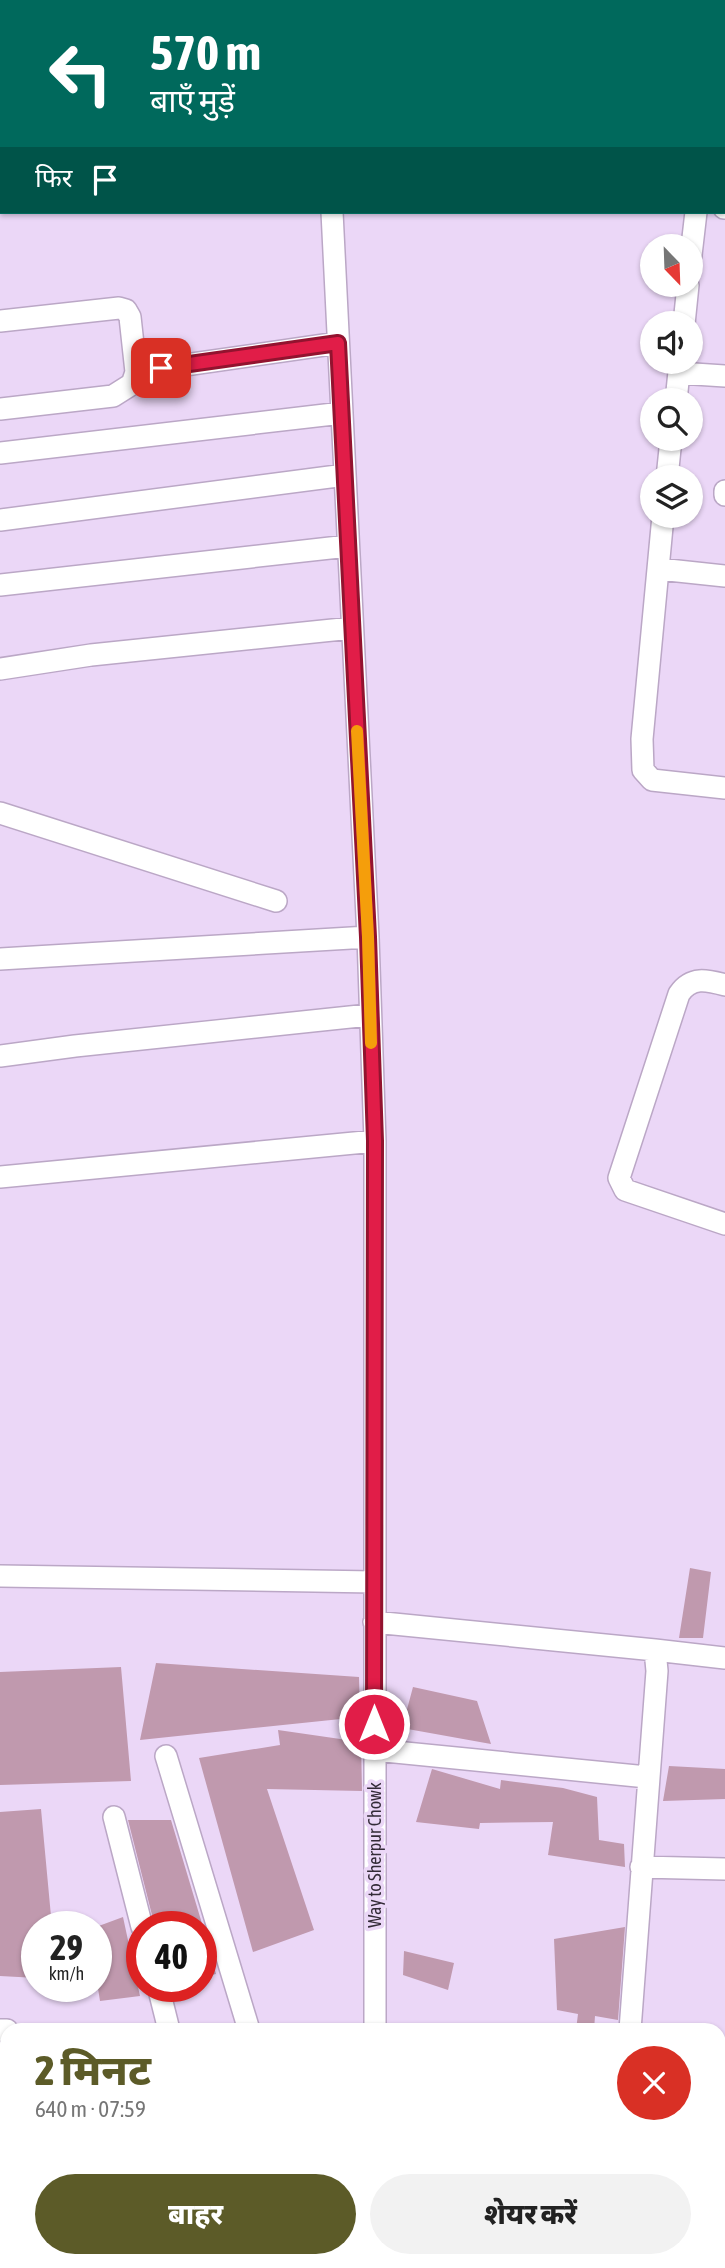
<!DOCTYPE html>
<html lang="hi">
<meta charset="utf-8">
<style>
body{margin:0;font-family:"Asap Condensed","Noto Sans Devanagari",sans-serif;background:#f2f2f2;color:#222;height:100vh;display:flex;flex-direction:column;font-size:26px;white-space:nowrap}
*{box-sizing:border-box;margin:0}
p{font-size:23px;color:#767676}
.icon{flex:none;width:38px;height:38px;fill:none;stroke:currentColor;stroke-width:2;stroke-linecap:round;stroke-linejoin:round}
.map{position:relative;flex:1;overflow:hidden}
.sheet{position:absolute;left:0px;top:2023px;width:726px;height:245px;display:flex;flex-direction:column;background:#fff;border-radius:21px 21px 0 0;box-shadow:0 2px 5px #0004}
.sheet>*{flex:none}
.banner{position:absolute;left:0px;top:0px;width:726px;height:214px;box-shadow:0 2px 5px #0004;background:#00695c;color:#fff;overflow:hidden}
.needle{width:46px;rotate:157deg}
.tools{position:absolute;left:640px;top:234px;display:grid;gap:14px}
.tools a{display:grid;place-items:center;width:63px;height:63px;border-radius:50%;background:#fff;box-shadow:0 2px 5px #0004;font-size:35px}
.speed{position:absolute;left:21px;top:1911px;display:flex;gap:14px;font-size:35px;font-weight:700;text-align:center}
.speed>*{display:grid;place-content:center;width:91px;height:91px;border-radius:50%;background:#fff;box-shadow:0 2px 5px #0004;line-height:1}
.speed small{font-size:18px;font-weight:400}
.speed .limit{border:10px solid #d22;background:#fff;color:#111}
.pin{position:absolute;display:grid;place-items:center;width:60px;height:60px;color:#fff;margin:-30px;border-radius:14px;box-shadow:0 4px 10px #0006}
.me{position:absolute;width:77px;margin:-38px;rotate:0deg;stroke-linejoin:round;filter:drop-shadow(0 0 5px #0008)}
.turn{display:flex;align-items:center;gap:24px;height:147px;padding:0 35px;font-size:32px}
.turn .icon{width:91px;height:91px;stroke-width:2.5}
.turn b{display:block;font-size:49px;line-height:60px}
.then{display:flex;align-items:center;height:66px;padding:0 35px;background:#0003;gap:14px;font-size:26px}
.round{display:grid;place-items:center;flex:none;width:74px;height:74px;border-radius:37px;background:#f2f2f2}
.summary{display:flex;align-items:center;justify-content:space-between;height:119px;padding:0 35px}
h1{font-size:42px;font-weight:800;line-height:52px;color:#5c5b28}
.cta{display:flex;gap:14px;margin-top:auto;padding:14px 35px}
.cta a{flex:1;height:80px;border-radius:42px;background:#5c5b28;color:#fff;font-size:28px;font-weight:800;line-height:80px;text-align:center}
.cta a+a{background:#f2f2f2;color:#222}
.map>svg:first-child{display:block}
.building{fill:#c099ae}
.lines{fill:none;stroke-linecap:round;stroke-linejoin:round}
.minor-casing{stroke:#bba7c6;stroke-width:24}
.highway-casing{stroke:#6a67a4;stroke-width:33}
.minor{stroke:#fff;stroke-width:21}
.highway{stroke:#8888de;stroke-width:30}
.route-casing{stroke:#92132f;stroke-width:18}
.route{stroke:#e11d48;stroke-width:12}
.slow{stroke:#f59e0b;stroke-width:12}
.labels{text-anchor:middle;stroke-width:7;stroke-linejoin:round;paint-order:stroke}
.street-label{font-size:18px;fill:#332b37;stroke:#ebd7f7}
</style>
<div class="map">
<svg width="725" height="2268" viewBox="0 0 725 2268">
<rect width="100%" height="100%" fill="#ebd7f7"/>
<path class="building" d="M690,1568L711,1572L703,1638H679Z
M156,1663L359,1677L360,1717L140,1740Z
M121,1667L131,1781L0,1785V1672Z
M413,1687L477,1701L491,1744L402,1728Z
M278,1730L361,1742L362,1791L267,1789L314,1930L253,1952L199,1758L280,1745Z
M669,1766L725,1769V1799L663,1801Z
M432,1769L500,1789L501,1780L563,1788L597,1797L599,1840L624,1844L625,1867L548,1855L553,1822L480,1823L479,1829L416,1822Z
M41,1809L52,1927H37V1978L0,1976V1812Z
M128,1820H171L203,1927H155Z
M123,1917L140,1996L100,2001L96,1976V1927Z
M625,1927L618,2020L595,2016L594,2030H576L578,2014L557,2010L554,1939Z
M201,1935H205L216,1974L201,1977Z
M404,1951L454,1963L448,1990L403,1975Z"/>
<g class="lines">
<defs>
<path id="minor" d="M69,0V2
M322,0V2
M535,0V2
M713,2L714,0
M0,72H2
M724,208H725
M332,212L368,937L375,1141V2030
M691,255L696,212
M0,321L119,308L126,310L130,317L136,372
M684,324L688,285
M679,373L725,376
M676,401L680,362
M0,409L113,396L132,384L136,372L338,343
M0,453L342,413
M667,478L671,439
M725,491V495
M663,516L642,739L643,770L652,780L725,788
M0,520L345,475
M659,569L725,576
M0,585L348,546
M0,669L91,655L352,628
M0,813L276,901
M0,959L368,937
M725,985C707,980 691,976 679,994L619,1178L625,1190L725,1224
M0,1056L75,1046L369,1015
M0,1177L375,1141
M0,1576L374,1582
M374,1622L655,1650L657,1671L630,2030
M655,1650L725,1658
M375,1750L647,1777
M166,1756L249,2030
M114,1817L142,1927
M641,1867L725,1869
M158,1986L169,2030
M0,2030H7
M719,2136L725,2137
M0,2182L7,2183
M651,2261L699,2268"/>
<path id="highway" d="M0,2080L7,2081
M0,2114L7,2115
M0,2148L7,2149
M719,2209H725
M719,2238L725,2239"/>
</defs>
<use href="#minor" class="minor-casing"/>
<use href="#highway" class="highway-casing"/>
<use href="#minor" class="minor"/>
<use href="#highway" class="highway"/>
</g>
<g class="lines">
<defs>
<path id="route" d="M161,368L338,343L368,937L375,1141L374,1724"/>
</defs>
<use href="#route" class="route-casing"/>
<use href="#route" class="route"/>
<path class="slow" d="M357,731L368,937L371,1043"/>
</g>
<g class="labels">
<g class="street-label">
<text transform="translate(375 1855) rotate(-90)" y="6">Way to Sherpur Chowk</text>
</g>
</g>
</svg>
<div class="tools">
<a><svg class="needle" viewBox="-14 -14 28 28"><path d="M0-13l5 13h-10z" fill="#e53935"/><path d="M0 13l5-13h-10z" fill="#767676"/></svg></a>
<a><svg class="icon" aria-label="sound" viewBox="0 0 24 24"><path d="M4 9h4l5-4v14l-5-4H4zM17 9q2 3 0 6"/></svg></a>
<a><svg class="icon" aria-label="search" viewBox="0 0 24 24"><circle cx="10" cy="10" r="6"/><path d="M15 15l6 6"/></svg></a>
<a><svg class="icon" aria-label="layers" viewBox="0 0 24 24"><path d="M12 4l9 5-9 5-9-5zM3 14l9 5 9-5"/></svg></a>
</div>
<div class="speed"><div>29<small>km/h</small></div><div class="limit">40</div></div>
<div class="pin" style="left:161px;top:368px;background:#d93025"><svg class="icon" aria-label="arrive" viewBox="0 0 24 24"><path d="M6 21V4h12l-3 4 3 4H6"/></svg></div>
<svg class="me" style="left:374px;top:1724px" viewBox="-20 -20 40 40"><circle r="17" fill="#e11d48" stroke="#fff" stroke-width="3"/><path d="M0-11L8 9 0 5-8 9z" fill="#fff"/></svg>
<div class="banner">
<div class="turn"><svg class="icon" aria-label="left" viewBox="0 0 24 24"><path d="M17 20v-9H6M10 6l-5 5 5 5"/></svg><div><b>570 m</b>बाएँ मुड़ें</div></div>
<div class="then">फिर<svg class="icon" aria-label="arrive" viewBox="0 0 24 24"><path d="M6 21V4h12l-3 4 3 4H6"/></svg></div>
</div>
<section class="sheet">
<div class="summary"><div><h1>2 मिनट</h1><p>640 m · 07:59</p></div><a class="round" style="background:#d93025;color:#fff"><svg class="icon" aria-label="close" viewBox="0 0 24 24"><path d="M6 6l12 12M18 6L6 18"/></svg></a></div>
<div class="cta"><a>बाहर</a><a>शेयर करें</a></div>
</section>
</div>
